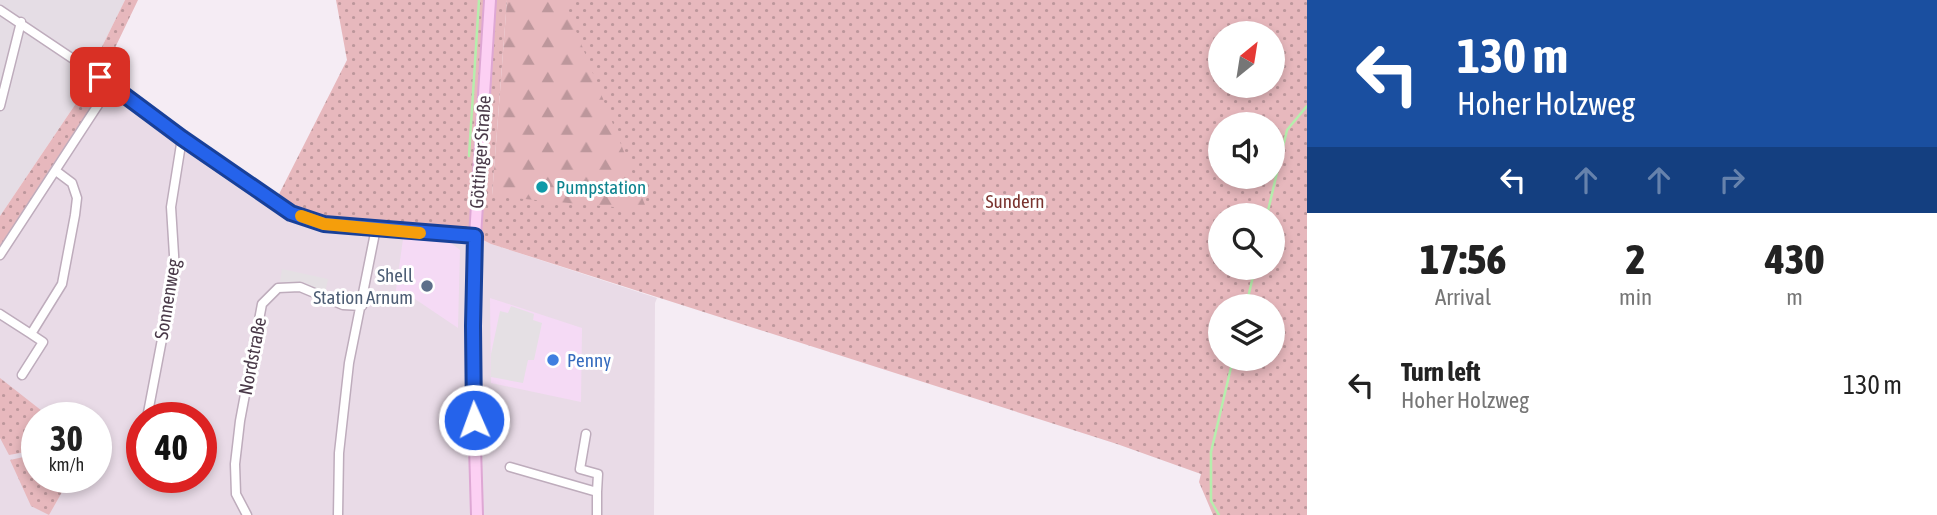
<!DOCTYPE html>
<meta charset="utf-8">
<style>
body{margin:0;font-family:"Asap Condensed",sans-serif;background:#f2f2f2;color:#222;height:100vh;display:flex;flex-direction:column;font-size:26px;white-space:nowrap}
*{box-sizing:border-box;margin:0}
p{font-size:23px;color:#767676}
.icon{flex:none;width:38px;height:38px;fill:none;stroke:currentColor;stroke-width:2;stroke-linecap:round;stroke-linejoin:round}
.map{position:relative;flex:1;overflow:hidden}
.panel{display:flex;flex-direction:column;background:#fff;width:630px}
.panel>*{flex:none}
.guide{background:#1a4fa0;color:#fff;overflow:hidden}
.needle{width:46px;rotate:30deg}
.controls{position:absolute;left:1208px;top:21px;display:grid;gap:14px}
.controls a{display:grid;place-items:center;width:77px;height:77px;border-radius:50%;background:#fff;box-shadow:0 4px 10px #0003;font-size:35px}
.speed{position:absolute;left:21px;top:402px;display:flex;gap:14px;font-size:35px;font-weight:700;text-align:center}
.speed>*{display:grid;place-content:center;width:91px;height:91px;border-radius:50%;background:#fff;box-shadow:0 4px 10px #0003;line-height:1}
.speed small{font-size:18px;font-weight:400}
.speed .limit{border:10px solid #d22;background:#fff;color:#111}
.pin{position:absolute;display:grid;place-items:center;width:60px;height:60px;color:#fff;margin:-30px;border-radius:14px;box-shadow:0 4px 10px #0006}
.me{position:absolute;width:77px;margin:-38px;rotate:358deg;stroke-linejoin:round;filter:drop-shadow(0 0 5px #0008)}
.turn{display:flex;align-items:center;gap:24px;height:147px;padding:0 35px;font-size:32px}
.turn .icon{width:91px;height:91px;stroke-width:2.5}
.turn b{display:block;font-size:49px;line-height:60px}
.lanes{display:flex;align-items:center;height:66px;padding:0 35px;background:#0003;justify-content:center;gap:35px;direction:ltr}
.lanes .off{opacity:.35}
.eta{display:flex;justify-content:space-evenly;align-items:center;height:119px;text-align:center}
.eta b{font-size:42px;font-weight:800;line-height:49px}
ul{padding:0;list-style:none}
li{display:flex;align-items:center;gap:21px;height:105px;padding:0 35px}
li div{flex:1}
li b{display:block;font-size:26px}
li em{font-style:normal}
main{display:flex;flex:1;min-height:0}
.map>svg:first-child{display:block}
.residential{fill:#e9dbe7;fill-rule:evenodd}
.commercial{fill:#f5daf5}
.industrial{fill:#e5dde5}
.green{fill:url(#green-dots);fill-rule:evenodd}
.forest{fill:url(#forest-firs)}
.parking{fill:#e5e0e4}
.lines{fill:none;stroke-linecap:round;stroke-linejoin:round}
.stream{stroke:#b6eead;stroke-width:2.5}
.street-casing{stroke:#beacbc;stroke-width:11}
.secondary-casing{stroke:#dea7d4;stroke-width:14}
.street{stroke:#fff;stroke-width:8}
.secondary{stroke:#fcd0f3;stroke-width:10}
.route-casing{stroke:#184099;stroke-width:18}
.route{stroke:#2563eb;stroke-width:12}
.slow{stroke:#f59e0b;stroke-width:12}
.culture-dot{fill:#0f9aa8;stroke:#fff;stroke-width:2.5}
.service-dot{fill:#5c6f8a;stroke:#fff;stroke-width:2.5}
.shop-dot{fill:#3f7fe0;stroke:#fff;stroke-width:2.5}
.labels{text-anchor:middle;stroke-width:6;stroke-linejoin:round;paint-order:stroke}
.street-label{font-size:19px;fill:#4a3a49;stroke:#fff}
.culture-label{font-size:19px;fill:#0d838f;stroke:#fff;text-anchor:start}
.park-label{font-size:19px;fill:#7a342f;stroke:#fff}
.service-label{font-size:19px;fill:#4e5e75;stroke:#fff;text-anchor:end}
.shop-label{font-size:19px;fill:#366cbe;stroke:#fff;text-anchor:start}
</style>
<main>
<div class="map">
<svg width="1307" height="515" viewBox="0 0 1307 515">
<defs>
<pattern id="green-dots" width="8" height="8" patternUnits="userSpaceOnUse" patternTransform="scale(1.75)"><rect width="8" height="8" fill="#e7b8bd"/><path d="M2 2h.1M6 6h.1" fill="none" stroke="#bd979c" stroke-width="1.8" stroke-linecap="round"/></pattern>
<pattern id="forest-firs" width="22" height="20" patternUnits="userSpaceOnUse" patternTransform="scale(1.75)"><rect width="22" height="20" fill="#e7b8bd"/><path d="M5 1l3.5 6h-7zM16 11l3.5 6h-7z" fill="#bd979c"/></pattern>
</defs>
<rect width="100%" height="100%" fill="#f5ecf4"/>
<path class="residential" d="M111,85L291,213L475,236L491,244L657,298L655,303L654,515H0V254ZM37,418H96V478H37ZM142,418H201V478H142Z"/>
<path class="commercial" d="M403,239L451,243L460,250L458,328L415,299L395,297Z
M490,298L582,328L581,402L491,383Z"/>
<path class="industrial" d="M0,0H125L90,71L85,90L0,216Z"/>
<path class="green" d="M125,0H138L101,77L111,85L0,253V216L85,90L84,79L90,71Z
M336,0H507L492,196L564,0H1307V515H1213L1199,482L1201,474L1117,444L491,244L475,236L324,224L275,202L347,60ZM1220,33H1272V86H1220ZM1220,124H1272V177H1220ZM1220,215H1272V268H1220ZM1220,306H1272V359H1220Z
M0,378L51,418H37V450L9,455L0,438Z
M37,454V478H70L49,515L31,506L10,460Z"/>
<path class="forest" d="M507,0H573L567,8L647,210L492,196Z"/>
<path class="parking" d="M282,269L328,279L325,293L303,282H280Z
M511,306L534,314L533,320L542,323L534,360H528L523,383L491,377V354L500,311L508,313Z"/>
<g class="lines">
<path class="stream" d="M469,156L479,0
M1267,215L1287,130L1307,106
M1246,306L1255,268
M1219,515L1211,501V452L1233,359"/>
<defs>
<path id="street" d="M0,10L100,77L291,213L324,224L475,236
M0,106L21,22
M0,255L111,85
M0,314L31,334L62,284L75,215L77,198L72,183L56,171
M22,375L43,342L31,334
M147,418L175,271L171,207L182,138
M586,434L580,469L598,474L597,492
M142,443L139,456H142
M510,467L597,492V515
M247,515L236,494L235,464L240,421L262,304L278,288L300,287L343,305L362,306
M338,515L339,453L349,363L376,228"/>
<path id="secondary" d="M477,515L473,378V268L490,0"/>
</defs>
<use href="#street" class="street-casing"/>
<use href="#secondary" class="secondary-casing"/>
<use href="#street" class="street"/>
<use href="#secondary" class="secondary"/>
</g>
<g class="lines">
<defs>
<path id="route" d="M100,77L182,138L291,213L324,224L475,236L473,326L474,420"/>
</defs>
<use href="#route" class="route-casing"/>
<use href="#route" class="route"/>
<path class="slow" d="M301,216L324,224L420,233"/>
</g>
<circle class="culture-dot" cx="542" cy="187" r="7"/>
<circle class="service-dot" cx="427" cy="286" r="7"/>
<circle class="shop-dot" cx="553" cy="360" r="7"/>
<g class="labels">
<g class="street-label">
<text transform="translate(480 152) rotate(-86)" y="7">Göttinger Straße</text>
<text transform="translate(167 299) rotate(-81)" y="7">Sonnenweg</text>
<text transform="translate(252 356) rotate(-79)" y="7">Nordstraße</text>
</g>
<g class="culture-label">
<text x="556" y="194">Pumpstation</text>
</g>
<g class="park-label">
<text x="1015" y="208">Sundern</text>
</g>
<g class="service-label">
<text x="413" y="282">Shell<tspan x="413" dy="22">Station Arnum</tspan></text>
</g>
<g class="shop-label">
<text x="567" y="367">Penny</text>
</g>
</g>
</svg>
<div class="controls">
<a><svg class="needle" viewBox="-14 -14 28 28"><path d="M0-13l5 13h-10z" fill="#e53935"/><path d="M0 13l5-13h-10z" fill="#767676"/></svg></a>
<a><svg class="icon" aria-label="sound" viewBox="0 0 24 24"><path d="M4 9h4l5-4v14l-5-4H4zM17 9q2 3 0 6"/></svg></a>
<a><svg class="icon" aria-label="search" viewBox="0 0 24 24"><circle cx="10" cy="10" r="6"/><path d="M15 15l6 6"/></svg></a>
<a><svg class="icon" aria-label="layers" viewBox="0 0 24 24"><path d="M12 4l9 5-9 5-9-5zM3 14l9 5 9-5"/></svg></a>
</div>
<div class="speed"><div>30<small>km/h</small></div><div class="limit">40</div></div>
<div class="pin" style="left:100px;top:77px;background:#d93025"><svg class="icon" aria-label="arrive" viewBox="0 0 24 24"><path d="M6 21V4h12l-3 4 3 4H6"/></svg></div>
<svg class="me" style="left:474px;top:420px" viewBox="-20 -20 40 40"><circle r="17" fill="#2563eb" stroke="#fff" stroke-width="3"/><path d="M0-11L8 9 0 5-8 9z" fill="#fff"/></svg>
</div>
<section class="panel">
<div class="guide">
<div class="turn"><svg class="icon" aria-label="left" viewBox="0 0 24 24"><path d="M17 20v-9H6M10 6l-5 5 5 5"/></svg><div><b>130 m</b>Hoher Holzweg</div></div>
<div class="lanes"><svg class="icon" aria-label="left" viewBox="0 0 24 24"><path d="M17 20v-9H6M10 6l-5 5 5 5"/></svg><svg class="icon off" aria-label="ahead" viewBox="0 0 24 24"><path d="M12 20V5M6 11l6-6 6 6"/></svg><svg class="icon off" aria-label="ahead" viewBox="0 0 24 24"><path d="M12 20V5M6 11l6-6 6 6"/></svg><svg class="icon off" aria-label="right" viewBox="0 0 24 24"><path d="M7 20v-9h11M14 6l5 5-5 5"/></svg></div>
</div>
<div class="eta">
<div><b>17:56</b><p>Arrival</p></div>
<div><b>2</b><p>min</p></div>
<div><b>430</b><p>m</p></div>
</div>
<ul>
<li><svg class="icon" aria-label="left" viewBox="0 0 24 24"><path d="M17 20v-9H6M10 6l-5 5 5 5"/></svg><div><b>Turn left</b><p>Hoher Holzweg</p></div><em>130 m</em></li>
</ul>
</section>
</main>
